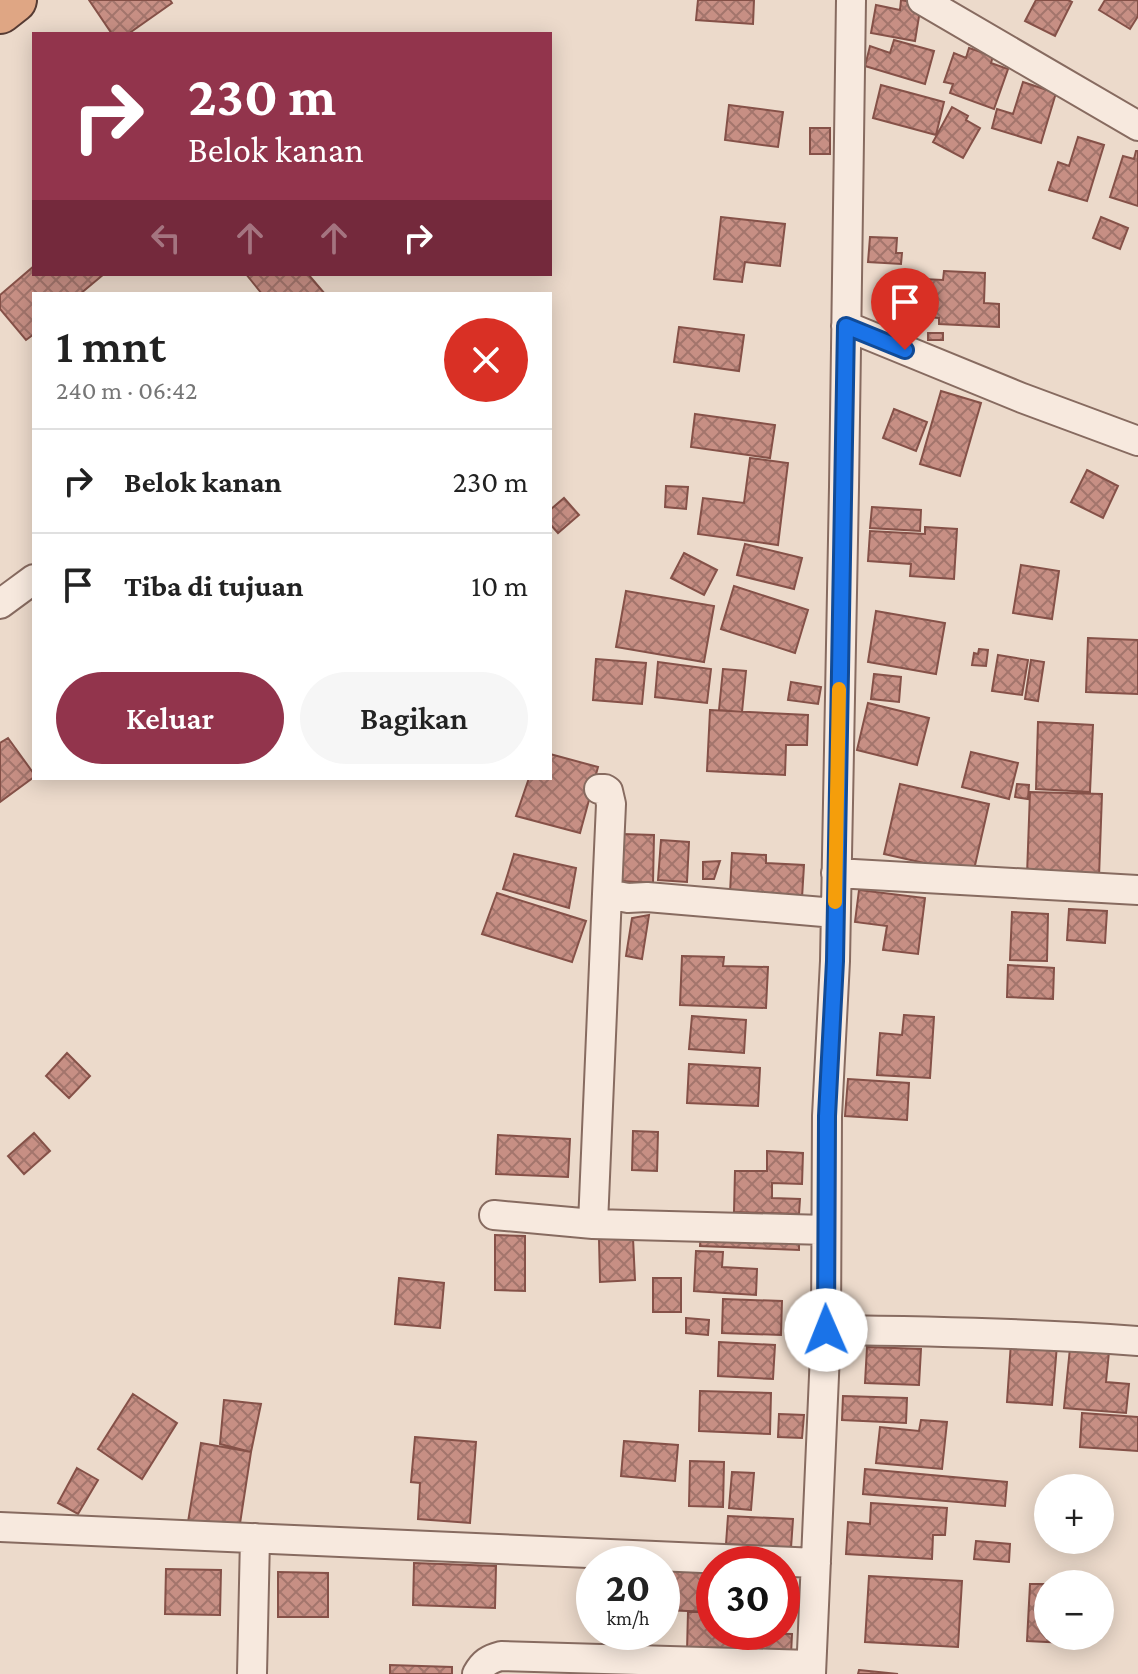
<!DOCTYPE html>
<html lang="id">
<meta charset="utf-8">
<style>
body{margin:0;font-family:"Crimson Pro",serif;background:#f6f6f6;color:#222;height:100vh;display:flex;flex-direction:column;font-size:30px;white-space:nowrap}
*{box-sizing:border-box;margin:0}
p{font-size:26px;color:#767676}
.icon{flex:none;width:44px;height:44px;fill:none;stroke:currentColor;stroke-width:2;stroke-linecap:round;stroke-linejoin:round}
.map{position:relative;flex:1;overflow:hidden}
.details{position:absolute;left:32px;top:292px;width:520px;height:488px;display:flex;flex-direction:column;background:#fff;border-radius:0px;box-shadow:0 4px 20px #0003}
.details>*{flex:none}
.top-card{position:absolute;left:32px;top:32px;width:520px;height:244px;border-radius:0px;box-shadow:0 4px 20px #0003;background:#92344c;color:#fff;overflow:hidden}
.tools{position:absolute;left:1034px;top:1474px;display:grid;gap:16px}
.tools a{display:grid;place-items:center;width:80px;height:80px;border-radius:50%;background:#fff;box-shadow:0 4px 20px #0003;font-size:40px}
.speed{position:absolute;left:576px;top:1546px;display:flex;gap:16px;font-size:40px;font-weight:700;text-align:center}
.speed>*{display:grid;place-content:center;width:104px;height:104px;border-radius:50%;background:#fff;box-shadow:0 4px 20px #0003;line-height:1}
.speed small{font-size:20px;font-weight:400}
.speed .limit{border:12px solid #d22;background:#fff;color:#111}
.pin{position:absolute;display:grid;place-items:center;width:68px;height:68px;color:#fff;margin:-82px -34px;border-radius:50% 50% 50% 0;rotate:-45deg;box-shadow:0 0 8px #0007}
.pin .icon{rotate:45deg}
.me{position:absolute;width:88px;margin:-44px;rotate:359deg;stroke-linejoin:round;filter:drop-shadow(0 0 6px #0008)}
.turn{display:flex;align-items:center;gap:28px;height:168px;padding:0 24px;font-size:36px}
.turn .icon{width:104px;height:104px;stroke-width:2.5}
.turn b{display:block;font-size:56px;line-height:68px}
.lanes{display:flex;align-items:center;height:76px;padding:0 24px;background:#0003;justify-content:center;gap:40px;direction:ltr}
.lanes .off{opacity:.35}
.round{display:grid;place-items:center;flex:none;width:84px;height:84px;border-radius:42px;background:#f6f6f6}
.headline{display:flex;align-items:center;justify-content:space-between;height:136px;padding:0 24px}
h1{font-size:48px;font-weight:600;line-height:60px}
.action{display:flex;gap:16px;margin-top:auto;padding:16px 24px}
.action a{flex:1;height:92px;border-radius:48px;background:#92344c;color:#fff;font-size:32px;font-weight:600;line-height:92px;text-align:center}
.action a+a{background:#f6f6f6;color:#222}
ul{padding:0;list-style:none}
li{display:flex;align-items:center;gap:24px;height:104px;padding:0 24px;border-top:2px solid #e0e0e0}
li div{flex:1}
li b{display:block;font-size:30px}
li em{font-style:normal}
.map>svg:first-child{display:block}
.building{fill:url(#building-cross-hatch);stroke:#855148;stroke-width:2}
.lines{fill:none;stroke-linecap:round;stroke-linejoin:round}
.minor-casing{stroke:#876b60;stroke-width:32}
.trunk-casing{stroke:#563b33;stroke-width:48}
.minor{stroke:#f7e9de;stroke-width:28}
.trunk{stroke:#dfa684;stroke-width:44}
.route-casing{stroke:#114b97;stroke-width:20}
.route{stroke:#1a73e8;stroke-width:14}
.slow{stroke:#f59e0b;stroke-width:14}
</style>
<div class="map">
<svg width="1138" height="1674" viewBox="0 0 1138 1674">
<defs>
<pattern id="building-cross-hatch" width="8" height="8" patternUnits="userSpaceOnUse" patternTransform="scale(2)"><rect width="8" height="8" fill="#c78f84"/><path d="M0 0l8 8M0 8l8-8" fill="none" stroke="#a3756c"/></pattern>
</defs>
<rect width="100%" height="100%" fill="#ecdacb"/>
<path class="building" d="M89,0H170L172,3L128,34H112Z
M698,0H754L753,24L696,20Z
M901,0L921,4L915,41L871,33L876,5L900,10Z
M1036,0H1068L1072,2L1055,36L1025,21Z
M1105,0H1138V16L1130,29L1099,10Z
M894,40L934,51L925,84L865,66L870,46L890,53Z
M969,48L993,56L991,63L1008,69L994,109L950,93L953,84L944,82L954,53L966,58Z
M1023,82L1056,93L1041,143L992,128L997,109L1013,114Z
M881,85L944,102L936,135L873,118Z
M729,105L783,112L778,147L725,140Z
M952,107L968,116L966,120L980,128L963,158L933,142Z
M810,128H830V154H810Z
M1078,137L1104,145L1087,201L1049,190L1058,162L1069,166Z
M1136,151H1138V206L1110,197L1123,156L1134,159Z
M721,217L785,224L780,266L745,262L742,282L714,279Z
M1101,217L1128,228L1120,249L1093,238Z
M870,237L897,238L896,253H902L901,264L868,262Z
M34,266V274H104L80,294H34V334L26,340L0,309V295Z
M944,271L985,273L984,303L999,304V327L939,324V318L901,315L903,278L943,280Z
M246,274H308L325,294H262Z
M679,327L744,335L739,371L674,362Z
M928,333H943V340H928Z
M941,391L981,403L960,476L920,464Z
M894,409L927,422L916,451L883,438Z
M695,414L775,425L770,458L691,447Z
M750,458L788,463L778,545L698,534L703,498L744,503Z
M1087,470L1118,486L1103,518L1071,502Z
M666,486L688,487L686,509L665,507Z
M564,498L579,515L558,533L550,524V510Z
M872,507L921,510L920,531L870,528Z
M925,527L957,529L954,579L910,576L911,564L868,561L870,531L925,534Z
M745,544L802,558L794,589L737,575Z
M684,553L717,570L704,595L671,578Z
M1021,565L1059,571L1052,619L1013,613Z
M734,586L808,610L795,653L721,629Z
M626,591L714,606L704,662L616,647Z
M876,611L945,623L936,674L868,662Z
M1088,638L1138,640V694L1086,692Z
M979,649L988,650L986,666L972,665L974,653L978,654Z
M998,655L1028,660L1022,695L992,691Z
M596,659L646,663L642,704L593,700Z
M1031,660L1044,662L1038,701L1025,699Z
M658,662L711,669L707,703L655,697Z
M723,669L746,671L742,712L719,710Z
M874,674L901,677L899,702L871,699Z
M791,682L821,687L818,704L788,700Z
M868,703L929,718L917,765L857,750Z
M710,710L808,715L807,745H786L785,775L707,771Z
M1038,722L1093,725L1090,792L1036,789Z
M8,738L34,774V777L0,802V743Z
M971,752L1018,763L1009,799L962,787Z
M550,754L598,767L580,833L516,816L529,778H550Z
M900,784L989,804L973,874L884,854Z
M1017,784L1029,785L1028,799L1015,797Z
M1030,792L1102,794L1099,877L1027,875Z
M622,834L654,835L653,883L621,881Z
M661,840L689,842L687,882L658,880Z
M732,853L766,855V863L804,865L802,898L730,893Z
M514,854L576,868L569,908L503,889Z
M720,861L714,879H703V862Z
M859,890L925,898L918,954L883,950L887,926L855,922Z
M497,893L586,921L572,962L482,934Z
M1069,909L1107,911L1105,943L1067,940Z
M1012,912L1048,914L1047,961L1010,960Z
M649,915L642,959L626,956L632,918Z
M682,956L724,957L723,966L768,967L766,1008L680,1005Z
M1008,965L1054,968L1053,999L1007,997Z
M904,1015L934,1017L930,1078L877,1075L880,1033L902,1035Z
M692,1016L746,1020L744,1053L689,1049Z
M67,1053L90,1076L69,1098L46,1076Z
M689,1064L760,1068L758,1106L687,1103Z
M848,1079L909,1083L907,1120L845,1116Z
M633,1131L658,1132L657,1171L632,1170Z
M34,1133L50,1151L24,1174L8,1156Z
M498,1135L570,1139L568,1177L496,1174Z
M767,1151L803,1153L802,1184L772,1183V1198L800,1199L799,1214L734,1212L735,1171H767Z
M701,1232L799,1236V1250L700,1246Z
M495,1235L525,1236V1291L495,1290Z
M633,1238L635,1280L600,1282L599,1239Z
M696,1251L723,1252L722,1267L757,1269L756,1295L694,1291Z
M399,1278L444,1283L440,1328L395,1324Z
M653,1278H681V1312H653Z
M723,1299L782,1301L781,1335L722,1333Z
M686,1318L709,1320L708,1335L686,1333Z
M719,1342L775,1345L773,1379L718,1376Z
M1011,1342L1057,1345L1052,1405L1007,1402Z
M867,1347L921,1349L919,1385L865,1383Z
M1070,1348L1109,1352L1106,1382L1129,1384L1126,1413L1064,1408Z
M700,1391L771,1393L770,1434L699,1431Z
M133,1394L177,1423L142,1479L98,1449Z
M843,1396L907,1398L906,1423L842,1420Z
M224,1400L261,1404L251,1452L220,1444Z
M1082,1413L1138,1417V1451L1080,1447Z
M779,1414L804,1415L802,1438L778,1437Z
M921,1420L947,1422L942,1469L876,1463L880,1427L919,1431Z
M415,1437L476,1442L470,1523L418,1519L420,1483L411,1482Z
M624,1441L678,1445L675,1481L621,1476Z
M201,1443L251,1452L239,1530L188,1522Z
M690,1461L724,1462L723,1507L689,1506Z
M77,1468L98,1480L78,1514L58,1503Z
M865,1469L1007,1482L1005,1506L863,1494Z
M732,1472L754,1473L751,1510L729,1508Z
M871,1503L947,1508L945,1535H933L932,1559L846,1554L848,1522L870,1524Z
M728,1516L793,1519L791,1548L726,1544Z
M976,1541L1010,1544L1009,1562L974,1559Z
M414,1563L496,1566L495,1608L413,1605Z
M662,1568L714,1571V1612L662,1610Z
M166,1569L221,1570L220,1615L165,1614Z
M278,1572L328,1573V1617H278Z
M869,1576L962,1581L958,1647L865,1642Z
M1030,1584H1048V1636H1068L1067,1643L1027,1641Z
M688,1611L714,1612V1632L792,1634L791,1655L687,1652Z
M390,1665L452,1667V1674H390Z
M859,1670L898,1674H858Z"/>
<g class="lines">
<defs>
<path id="minor" d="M922,0L1138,126
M846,326L1022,398L1138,441
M0,604L34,579
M599,789H605L608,791L611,804L607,894
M836,873L1138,890
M494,1215L593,1224
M826,1230L593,1224L607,894L628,898L647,897L835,913
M826,1330C930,1331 1034,1333 1138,1341
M0,1527L816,1563
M252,1674L255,1538
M477,1674C483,1663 489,1659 501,1656L811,1665
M811,1674L826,1330L827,1116L835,961L844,487L851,0"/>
<path id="trunk" d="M0,11L14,0"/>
</defs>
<use href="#minor" class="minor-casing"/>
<use href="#trunk" class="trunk-casing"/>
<use href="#minor" class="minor"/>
<use href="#trunk" class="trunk"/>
</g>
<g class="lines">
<defs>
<path id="route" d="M826,1330L827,1116L835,961L846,326L905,350"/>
</defs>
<use href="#route" class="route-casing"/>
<use href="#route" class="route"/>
<path class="slow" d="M835,902L839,689"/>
</g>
</svg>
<div class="tools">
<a>+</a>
<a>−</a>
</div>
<div class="speed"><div>20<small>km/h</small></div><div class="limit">30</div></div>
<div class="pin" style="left:905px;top:350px;background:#d93025"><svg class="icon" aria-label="arrive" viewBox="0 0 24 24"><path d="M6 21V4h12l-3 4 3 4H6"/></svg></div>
<svg class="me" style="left:826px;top:1330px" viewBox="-20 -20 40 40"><circle r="19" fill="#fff"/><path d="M0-13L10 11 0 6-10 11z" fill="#1a73e8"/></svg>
<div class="top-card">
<div class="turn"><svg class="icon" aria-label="right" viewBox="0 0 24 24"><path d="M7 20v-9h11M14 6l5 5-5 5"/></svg><div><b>230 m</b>Belok kanan</div></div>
<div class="lanes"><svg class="icon off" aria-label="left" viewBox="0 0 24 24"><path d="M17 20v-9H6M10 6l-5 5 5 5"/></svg><svg class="icon off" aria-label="ahead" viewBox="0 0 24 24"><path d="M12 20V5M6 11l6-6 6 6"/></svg><svg class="icon off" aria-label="ahead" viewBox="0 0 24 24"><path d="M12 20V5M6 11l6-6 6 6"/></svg><svg class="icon" aria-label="right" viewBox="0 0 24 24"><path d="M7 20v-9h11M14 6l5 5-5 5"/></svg></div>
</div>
<section class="details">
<div class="headline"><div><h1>1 mnt</h1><p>240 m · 06:42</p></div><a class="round" style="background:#d93025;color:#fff"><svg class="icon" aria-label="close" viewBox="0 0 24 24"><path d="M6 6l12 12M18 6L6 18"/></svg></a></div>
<ul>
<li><svg class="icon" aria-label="right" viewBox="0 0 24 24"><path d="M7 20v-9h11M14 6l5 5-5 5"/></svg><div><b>Belok kanan</b></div><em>230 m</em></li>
<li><svg class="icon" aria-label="arrive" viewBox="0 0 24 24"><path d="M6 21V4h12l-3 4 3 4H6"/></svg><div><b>Tiba di tujuan</b></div><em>10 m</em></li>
</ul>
<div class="action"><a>Keluar</a><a>Bagikan</a></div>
</section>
</div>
